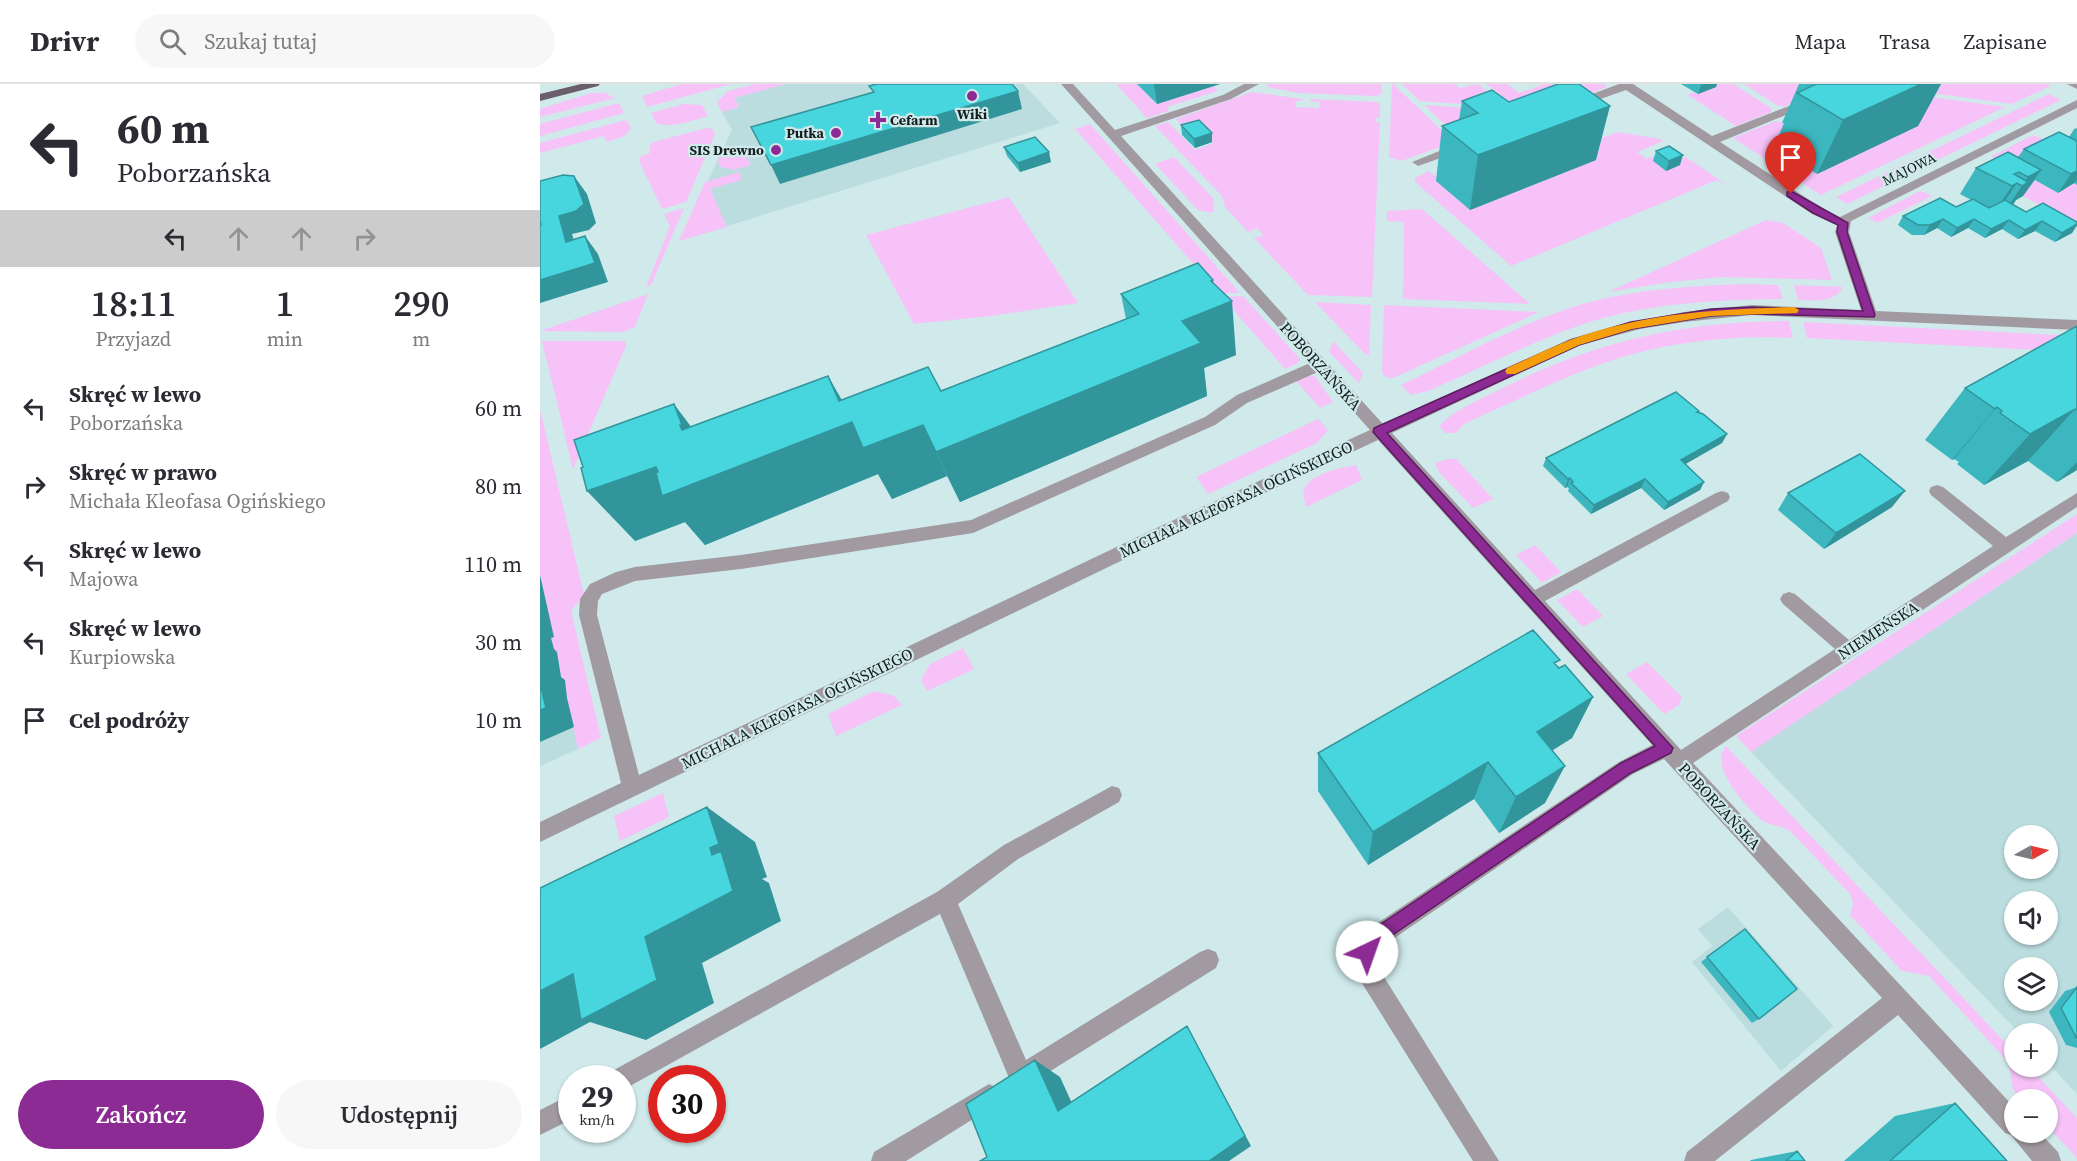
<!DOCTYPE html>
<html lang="pl">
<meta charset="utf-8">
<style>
body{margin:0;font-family:"Source Serif 4",serif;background:#f7f7f7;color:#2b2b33;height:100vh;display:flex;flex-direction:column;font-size:22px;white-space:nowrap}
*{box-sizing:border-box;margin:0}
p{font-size:20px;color:#7c7c81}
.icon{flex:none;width:33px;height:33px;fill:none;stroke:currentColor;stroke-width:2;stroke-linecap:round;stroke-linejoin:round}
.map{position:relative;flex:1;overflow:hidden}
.drawer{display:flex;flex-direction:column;background:#fff;width:540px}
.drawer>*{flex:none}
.top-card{background:#fff;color:#2b2b33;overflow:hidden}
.needle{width:39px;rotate:82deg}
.fabs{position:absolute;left:1464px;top:741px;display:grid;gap:12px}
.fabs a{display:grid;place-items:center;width:54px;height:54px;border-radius:50%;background:#fff;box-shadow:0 2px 4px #0004;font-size:30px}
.speed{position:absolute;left:18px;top:981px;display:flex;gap:12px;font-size:30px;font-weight:700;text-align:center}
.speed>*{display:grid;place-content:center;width:78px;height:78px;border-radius:50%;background:#fff;box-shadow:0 2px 4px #0004;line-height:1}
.speed small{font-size:15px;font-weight:400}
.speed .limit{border:9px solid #d22;background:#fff;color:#111}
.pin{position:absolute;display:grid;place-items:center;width:51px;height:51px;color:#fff;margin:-62px -26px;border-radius:50% 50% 50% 0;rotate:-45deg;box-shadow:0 0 6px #0007}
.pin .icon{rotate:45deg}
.me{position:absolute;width:66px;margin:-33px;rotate:42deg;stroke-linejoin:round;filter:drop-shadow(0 0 4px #0008)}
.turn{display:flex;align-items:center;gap:21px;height:126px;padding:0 18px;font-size:27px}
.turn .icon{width:78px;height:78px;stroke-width:2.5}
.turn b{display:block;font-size:42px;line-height:51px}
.lanes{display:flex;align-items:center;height:57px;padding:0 18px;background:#0003;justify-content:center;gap:30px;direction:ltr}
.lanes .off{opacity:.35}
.eta{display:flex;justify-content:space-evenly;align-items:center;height:102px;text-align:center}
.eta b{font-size:36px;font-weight:600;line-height:42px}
.action{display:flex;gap:12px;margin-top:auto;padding:12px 18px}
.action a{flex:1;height:69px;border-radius:36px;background:#8d2b94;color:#fff;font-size:24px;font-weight:600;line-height:69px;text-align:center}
.action a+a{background:#f7f7f7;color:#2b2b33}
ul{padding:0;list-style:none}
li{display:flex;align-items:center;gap:18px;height:78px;padding:0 18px}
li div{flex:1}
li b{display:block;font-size:22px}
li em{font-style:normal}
header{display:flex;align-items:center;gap:36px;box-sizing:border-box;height:84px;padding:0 30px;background:#fff;border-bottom:2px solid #e1e1e2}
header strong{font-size:28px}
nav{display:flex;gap:33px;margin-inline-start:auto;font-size:21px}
.search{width:420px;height:54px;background:#f7f7f7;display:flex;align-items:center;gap:15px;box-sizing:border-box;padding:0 21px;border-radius:33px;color:#7c7c81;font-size:22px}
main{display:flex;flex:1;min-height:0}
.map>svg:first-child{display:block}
.built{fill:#bbdddf;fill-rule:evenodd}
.green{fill:#f6c2f8}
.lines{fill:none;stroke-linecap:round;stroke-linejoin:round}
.minor{fill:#a19aa1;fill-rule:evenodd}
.major{fill:#695e69;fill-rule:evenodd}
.wall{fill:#3db7bf}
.shaded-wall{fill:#32959b}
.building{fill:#47d5de;stroke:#32959b;stroke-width:1.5}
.route{fill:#8d2b94;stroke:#5c1c60;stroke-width:1.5}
.slow{fill:#f59e0b}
.poi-dot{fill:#8d2b94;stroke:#d0eaeb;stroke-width:2}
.labels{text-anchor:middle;stroke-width:4.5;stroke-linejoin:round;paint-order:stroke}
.far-poi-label{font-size:14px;font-weight:bold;fill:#141d1e;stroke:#d0eaeb;text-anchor:end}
.far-street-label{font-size:14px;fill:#141d1e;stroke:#d0eaeb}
.street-label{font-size:16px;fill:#141d1e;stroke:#d0eaeb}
</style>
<header>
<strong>Drivr</strong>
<div class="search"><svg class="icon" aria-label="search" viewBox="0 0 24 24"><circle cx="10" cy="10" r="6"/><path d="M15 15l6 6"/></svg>Szukaj tutaj</div>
<nav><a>Mapa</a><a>Trasa</a><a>Zapisane</a></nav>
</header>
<main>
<section class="drawer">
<div class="top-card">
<div class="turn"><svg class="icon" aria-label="left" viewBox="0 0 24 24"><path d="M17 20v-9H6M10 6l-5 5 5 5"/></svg><div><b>60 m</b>Poborzańska</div></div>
<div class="lanes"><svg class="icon" aria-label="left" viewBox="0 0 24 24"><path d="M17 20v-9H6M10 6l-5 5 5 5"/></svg><svg class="icon off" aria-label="ahead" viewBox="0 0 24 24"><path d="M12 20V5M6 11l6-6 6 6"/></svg><svg class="icon off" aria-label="ahead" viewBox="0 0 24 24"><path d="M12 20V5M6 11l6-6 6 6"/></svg><svg class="icon off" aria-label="right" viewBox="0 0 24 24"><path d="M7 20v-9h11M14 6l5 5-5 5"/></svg></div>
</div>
<div class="eta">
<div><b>18:11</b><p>Przyjazd</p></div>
<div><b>1</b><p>min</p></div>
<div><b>290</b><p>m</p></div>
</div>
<ul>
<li><svg class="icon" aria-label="left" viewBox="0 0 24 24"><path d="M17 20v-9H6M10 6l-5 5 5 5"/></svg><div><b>Skręć w lewo</b><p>Poborzańska</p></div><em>60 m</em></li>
<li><svg class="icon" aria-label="right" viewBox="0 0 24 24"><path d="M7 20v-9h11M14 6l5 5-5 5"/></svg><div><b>Skręć w prawo</b><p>Michała Kleofasa Ogińskiego</p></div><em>80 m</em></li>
<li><svg class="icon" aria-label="left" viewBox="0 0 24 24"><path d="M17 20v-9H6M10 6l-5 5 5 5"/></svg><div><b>Skręć w lewo</b><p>Majowa</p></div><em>110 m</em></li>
<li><svg class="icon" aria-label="left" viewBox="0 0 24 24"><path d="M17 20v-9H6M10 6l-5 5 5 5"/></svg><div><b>Skręć w lewo</b><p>Kurpiowska</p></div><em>30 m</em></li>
<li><svg class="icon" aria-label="arrive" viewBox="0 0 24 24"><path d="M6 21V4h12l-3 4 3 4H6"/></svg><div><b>Cel podróży</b></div><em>10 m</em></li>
</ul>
<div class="action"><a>Zakończ</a><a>Udostępnij</a></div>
</section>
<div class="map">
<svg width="1537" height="1077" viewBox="0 0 1537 1077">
<rect width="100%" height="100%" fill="#d0eaeb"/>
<path class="built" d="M246,0H483L520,39L139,157L192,46L182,28L199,23L194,14Z
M1537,449V1010L1508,979V950L1479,949L1211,668ZM1474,752H1508V784H1474ZM1474,818H1508V850H1474ZM1474,884H1508V916H1474Z
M0,491L25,596L38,665L0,682Z
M1188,823L1293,942L1241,987L1152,878L1172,862L1158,845Z"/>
<path class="green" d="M142,0H191L107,23L102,12Z
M215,0H246L195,14L199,23L182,28L177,18L188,7Z
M576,0H597L617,20L673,2L678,7L627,23L629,27L607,34Z
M727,0H841V10L836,12L759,9L728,3Z
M852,0H853L914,58L861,77L849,73Z
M862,0H914L920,4L938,0L947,7L932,13L942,21L970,24L880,17Z
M946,0H967L979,9L1004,0H1063L1067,3L988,32Z
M1171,0H1193L1231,24V28L1196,42L1148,11L1154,8L1158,10Z
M1204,0H1301L1245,22H1238Z
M1372,0H1509L1510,2L1472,20L1361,5Z
M1319,3L1465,23L1281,111L1193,54L1236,37L1242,39Z
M712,8L763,15L762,17H756L755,23L779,24L780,18L770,17L771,15L836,18L840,20V34H836V38H840L832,213L768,211L714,154L723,151L717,144L708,148L685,123L682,112L615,42L628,38L655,66L673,59L656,41L645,45L636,35Z
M51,9H65L75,14L0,33V25Z
M1509,10L1521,16L1307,120L1296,113Z
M79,19L84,29L0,52V40Z
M144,20L162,21L168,32C152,36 133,45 116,39L111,29Z
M888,21L976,28L920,55L885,22Z
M86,36L91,44L85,52L67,58L64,52L0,69V59Z
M550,40L700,209H679L535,45Z
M171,43L175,50L146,118L122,125L99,77L100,73L110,69V62L113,58Z
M1078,48L1120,55L1123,57L1097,68L1107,75L1124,68L1120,65L1129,61L1142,70L1131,75L1135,77L1146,73L1193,105L1177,96L971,182L875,98V94L889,87L899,95L896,97L930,126L1055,76L1039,63Z
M1493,51L1509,58L1458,84L1452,72Z
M202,64L211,81L194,86L181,83L177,76L187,68Z
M634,73L674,115L673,129L658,126L615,80Z
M1472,83L1518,109L1534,99L1537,101V142L1483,112Z
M199,88L202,96L170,105L187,143L139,157L165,98Z
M1380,107L1392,112L1337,139L1328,134Z
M469,113L538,219L451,232L374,240L326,151Z
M144,124L111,201L106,203L130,142L124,130Z
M882,125L990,220L863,215L864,138L847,137V127Z
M1226,136L1243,139L1281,164L1292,196L1181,193L1130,198L1068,208Z
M1205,200L1238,201L1243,215C1173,216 1102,219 1035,243C985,261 936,286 888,307L871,311L861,301C918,274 985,236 1046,219C1097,205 1152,202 1205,200Z
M1254,201L1303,203C1294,220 1274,216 1258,216Z
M108,210L95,243L83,248L0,247Z
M703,212L760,275L758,279L745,285L682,213Z
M775,218L831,221L829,271L825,270Z
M844,221L999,228L853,294L846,293L842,289Z
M1249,237L1253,254C1191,251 1126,258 1067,278C1018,295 971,319 924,340L916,349H905L899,342C914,326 937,317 957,307C1055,257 1140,238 1249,237Z
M1263,238L1537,252V268L1267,254Z
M2,257H86V262L33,385Z
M793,257L823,289L819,299L789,268Z
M769,292H775L793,318L780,324L756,297Z
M0,325L44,511L31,527L61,654L38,665L27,614L25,596L22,597L17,568L14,569L11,554L13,552L0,491Z
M778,335L788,346L777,359L668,410L656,393Z
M908,375H916L953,415L933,424L899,388L895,379Z
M816,381L822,396L766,423L763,409C766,390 800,384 816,381Z
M1537,430V449L1211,668L1196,652Z
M995,461L1021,488L1002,499L976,471Z
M1037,505L1063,532L1043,543L1017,516Z
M423,564L434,585L387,607L381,596L390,580Z
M1107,578L1142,613L1139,621L1124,630L1086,590Z
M334,607L354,612L362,621L296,652L288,630Z
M1186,662L1474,968V982L1489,983L1537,1034V1074L1508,1043V1016L1482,1015L1473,1006L1469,979L1389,892L1362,887L1310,831L1313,820L1311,811L1250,747C1241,741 1230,742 1223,737C1207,725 1168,682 1186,662Z
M123,709L129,733L80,757L74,732Z"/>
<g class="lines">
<path class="minor" d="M521,0H533L575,46L683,11L704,0H719L691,15L581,52L843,340L1030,255L1079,241L1144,228L1212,221L1321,226L1295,148L1297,141L1272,130L1086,6L1035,24L1029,20L1031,18L1079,0H1093L1172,52L1267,15H1275V19L1180,58L1282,124L1300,133L1537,16V24L1311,137L1309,148L1336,227L1537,236V246L1212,231L1144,238L1100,245L1040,261L852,349L995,506L1176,409L1182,407L1188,409L1190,413L1188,417L1005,517L1141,666L1295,565L1243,520L1240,515L1243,510L1249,508L1255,510L1309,556L1453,462L1391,411L1389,407L1391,403L1397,401L1403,403L1466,453L1537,409V423L1153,679L1474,1023V1048H1499L1518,1068L1521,1077H1492L1471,1051L1465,1049L1358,931L1175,1077H1144L1147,1068L1342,914L1124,675L1093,690L840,864L839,885L959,1077H933L820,896C813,878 817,865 824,848L1079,678L1112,661L838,356L624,456L0,758V738L81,699L39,531L40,515L50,500L76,488L95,483L201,471L431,436L665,333L697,311L770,279ZM778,288L830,346L612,446L99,691L57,531L58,517L62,510L95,497L201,485L433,449L675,341L707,319Z
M1527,0H1537V5Z
M922,58L928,62L926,65L878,82L872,78Z
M572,702L579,704L582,711L579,718L478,775L418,820L486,976L660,868L668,865L676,868L679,876L676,884L488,1001L480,1005L472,1001L400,830L90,1002L82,1006V994H70L74,986L397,808L464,761Z
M449,1000L457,1004L461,1012L457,1020L366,1077H331L334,1068Z
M32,1010V1035L0,1051V1026Z"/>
<path class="major" d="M41,0H60L58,2L0,17V10Z"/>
</g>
<path class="wall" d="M597,0H680L617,20Z
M1141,0H1177L1176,3L1158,10Z
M1259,0H1401L1378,42L1277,90L1234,63L1244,39H1242Z
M922,17L969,18L1056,76L930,126L896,97L902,42L919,36Z
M641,41L672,49V58L655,64L642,51Z
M1537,44V101L1534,99L1518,109L1495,96L1483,112L1476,116L1473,121L1486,128L1537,138V142L1532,149L1515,158L1495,147L1478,155L1462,145L1445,154L1428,144L1411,153L1397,144L1384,151H1372L1358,141L1363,132L1416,123L1431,116L1420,110L1436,84L1478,73L1484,65L1529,53L1534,45Z
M464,63L511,78L480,88L467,72Z
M1116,67L1140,81L1126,87L1113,77Z
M673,199L696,271L664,284L667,312L420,418L407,392L352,415L338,390L165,461L145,438L95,457L152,343L288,292L302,316L401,307L586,235L581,210Z
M1537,242V386L1517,398L1488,377L1444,401L1417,380L1419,378L1414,375L1412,376L1385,356L1425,304Z
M1159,327V328L1187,350L1182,359L1145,380L1164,398L1160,406L1124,426L1101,404L1051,430L1028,407L1029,405L1027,403L1025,404L1003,382L1006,374Z
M1248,409L1352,423L1284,465L1238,426Z
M1053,613L1032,654L1012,666L1005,719L959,749L934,715L828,781L778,707V669Z
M1205,845L1219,935L1212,939L1161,878Z
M1537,903V964L1526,961L1509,928L1525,907Z
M1415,1019L1467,1077H1304L1355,1032Z
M1257,1067L1265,1077H1210L1211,1076Z"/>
<path class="shaded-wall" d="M614,0H680L617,20Z
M1164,0H1177L1176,3L1158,10L1161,1Z
M1381,0H1401L1378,42L1277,90L1303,36Z
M478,7L482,25L240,100L231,81Z
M1070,22L1056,76L930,126L938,71Z
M672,49V58L655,64L654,55Z
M509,68L511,78L480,88L478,79Z
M1143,71L1140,81L1126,87L1129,77Z
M1501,86L1483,112L1476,116L1470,125L1464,128L1488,93Z
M1537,87V96L1534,99L1518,109L1531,90Z
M34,92L47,110L56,139L49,146L32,150L40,176L26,158L19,132Z
M1477,99L1459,126L1454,128L1472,102Z
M1403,135L1397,144L1384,151L1390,141Z
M1434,135L1428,144L1411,153L1417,144Z
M1469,136L1462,145L1445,154L1451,145Z
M1502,137L1495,147L1478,155L1485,146Z
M1537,140L1532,149L1515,158L1522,149Z
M45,152L58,170L68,198L0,219V196Z
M673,196L676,224L692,217L696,271L664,284L667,312L420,418L396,368L642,237L671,197Z
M288,292L317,344L383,341L407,392L352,415L338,390L165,461L145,438L95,457L47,407L142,346L134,320L173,372L299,317Z
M1457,323L1414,375L1412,376L1455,325Z
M1535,325L1488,377L1444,401L1490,350Z
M1187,350L1182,359L1137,385L1141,376Z
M1537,378V386L1517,398Z
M1030,394L1027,403L1025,404L1028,395Z
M1105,395L1101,404L1051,430L1054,421Z
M1164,398L1160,406L1124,426L1128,418Z
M1365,407L1352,423L1284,465L1296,449Z
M0,491L14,553L11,554L14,565L17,568L21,593L25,596L27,614L34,643L0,658Z
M1053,613L1032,654L980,687L997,648Z
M948,678L934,715L828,781L833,748Z
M1025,682L1005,719L959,749L976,713Z
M167,723L215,758L227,793L222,795L229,799L241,837L162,879L174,919L106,956L50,938L0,965V907L105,853L172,771L170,764Z
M647,942L711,1062L689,1077H669Z
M495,976L520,993L541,1039L518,1027Z"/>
<path class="building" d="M337,0H472L478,7L231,81L211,43L334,8L329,2Z
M1018,0H1039L1070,22L938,71L902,42L938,29L922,17L952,6L969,18Z
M1276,0H1381L1303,36L1257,9Z
M659,36L672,49L654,55L641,41Z
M1519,48L1537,57V87L1531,90L1484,65Z
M495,53L509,68L478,79L464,63Z
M1129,62L1143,71L1129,77L1116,67Z
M1468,68L1501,86L1488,93L1479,88L1474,90L1488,98L1482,102L1477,99L1472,102L1436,84Z
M23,91L34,92L44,120L36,127L19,132L26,158L45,152L55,179L0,196V142L1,141L0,137V97Z
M1400,114L1416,123L1433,115L1449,124L1465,116L1486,128L1503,119L1537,138V140L1522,149L1502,137L1485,146L1469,136L1451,145L1434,135L1417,144L1403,135L1390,141H1378L1363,132Z
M658,179L673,196L671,197L692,217L642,237L661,259L396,368L383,341L323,364L312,338L122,412L116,389L118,388L116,383L47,407L41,384L43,383L34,356L134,320L142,341H140L142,346L288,292L299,317L388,283L401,307L599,230L581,210Z
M1537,242V326L1535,325L1490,350L1460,329L1462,327L1457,323L1455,325L1425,304Z
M1136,308L1159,327L1157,328L1163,330L1187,350L1141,376L1164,398L1128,418L1105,395L1054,421L1031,399L1033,398L1030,394L1028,395L1006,374Z
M1320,370L1365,407L1296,449L1248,409Z
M993,546L1020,576L1014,579L1019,584L1025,581L1053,613L997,648L1025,682L976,713L948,678L833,748L778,669Z
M0,600L6,624L0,626Z
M167,723L179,760L170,764L172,771L181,767L193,807L105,853L117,896L41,936L33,890L0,907V804Z
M1205,845L1257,905L1219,935L1167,873Z
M1537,903V955L1521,924Z
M647,942L705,1052L669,1077H440L447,1073L426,1020L495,976L518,1027Z
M1415,1019L1467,1077H1350Z
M1257,1067L1265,1077H1246Z"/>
<path class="route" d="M1251,107L1308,139L1307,148L1335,231L1334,233L1212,230L1171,232L1092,245L1039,261L847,349L1133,664L1131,669L1091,689L838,861L833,874L827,876L821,874L818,868L826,850L1081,679L1115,662L833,348L834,344L1031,256L1091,238L1171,225L1212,223L1323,227L1297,148L1298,141L1273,129L1247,112V108Z"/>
<path class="slow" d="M1254,223L1259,226L1257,229L1171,232L1092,245L1039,261L975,290H967L965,287L967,284C988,275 1009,264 1030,256C1102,229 1178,225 1254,223Z"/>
<g class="poi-dot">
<circle cx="432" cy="12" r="6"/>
<path d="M335 27h6v6h6v6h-6v6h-6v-6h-6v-6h6z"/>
<circle cx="296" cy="49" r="6"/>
<circle cx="236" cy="66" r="6"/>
</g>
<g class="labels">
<g class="far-poi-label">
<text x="432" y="35" text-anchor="middle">Wiki</text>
<text x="350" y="41" text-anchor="start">Cefarm</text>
<text x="284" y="54">Putka</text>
<text x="224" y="71">SIS Drewno</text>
</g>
<g class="far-street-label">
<text transform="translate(1369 85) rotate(-26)" y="5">MAJOWA</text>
</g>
<g class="street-label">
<text transform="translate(781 282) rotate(48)" y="6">POBORZAŃSKA</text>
<text transform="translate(696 415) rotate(-25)" y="6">MICHAŁA KLEOFASA OGIŃSKIEGO</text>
<text transform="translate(1338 546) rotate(-33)" y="6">NIEMEŃSKA</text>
<text transform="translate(257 624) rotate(-26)" y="6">MICHAŁA KLEOFASA OGIŃSKIEGO</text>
<text transform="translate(1180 722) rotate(47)" y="6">POBORZAŃSKA</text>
</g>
</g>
</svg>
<div class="fabs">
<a><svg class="needle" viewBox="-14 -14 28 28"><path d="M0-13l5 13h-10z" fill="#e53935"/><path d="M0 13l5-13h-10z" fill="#7c7c81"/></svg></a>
<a><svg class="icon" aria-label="sound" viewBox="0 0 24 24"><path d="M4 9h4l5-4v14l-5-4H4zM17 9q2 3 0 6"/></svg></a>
<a><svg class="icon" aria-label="layers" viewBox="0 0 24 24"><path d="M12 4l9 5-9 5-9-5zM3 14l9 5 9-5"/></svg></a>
<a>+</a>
<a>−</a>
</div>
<div class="speed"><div>29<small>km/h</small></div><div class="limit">30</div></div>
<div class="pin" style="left:1251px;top:110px;background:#d93025"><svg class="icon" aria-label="arrive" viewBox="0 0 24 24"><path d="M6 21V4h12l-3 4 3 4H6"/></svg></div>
<svg class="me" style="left:827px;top:868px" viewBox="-20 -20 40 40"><circle r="19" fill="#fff"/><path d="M0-13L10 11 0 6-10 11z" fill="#8d2b94"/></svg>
</div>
</main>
